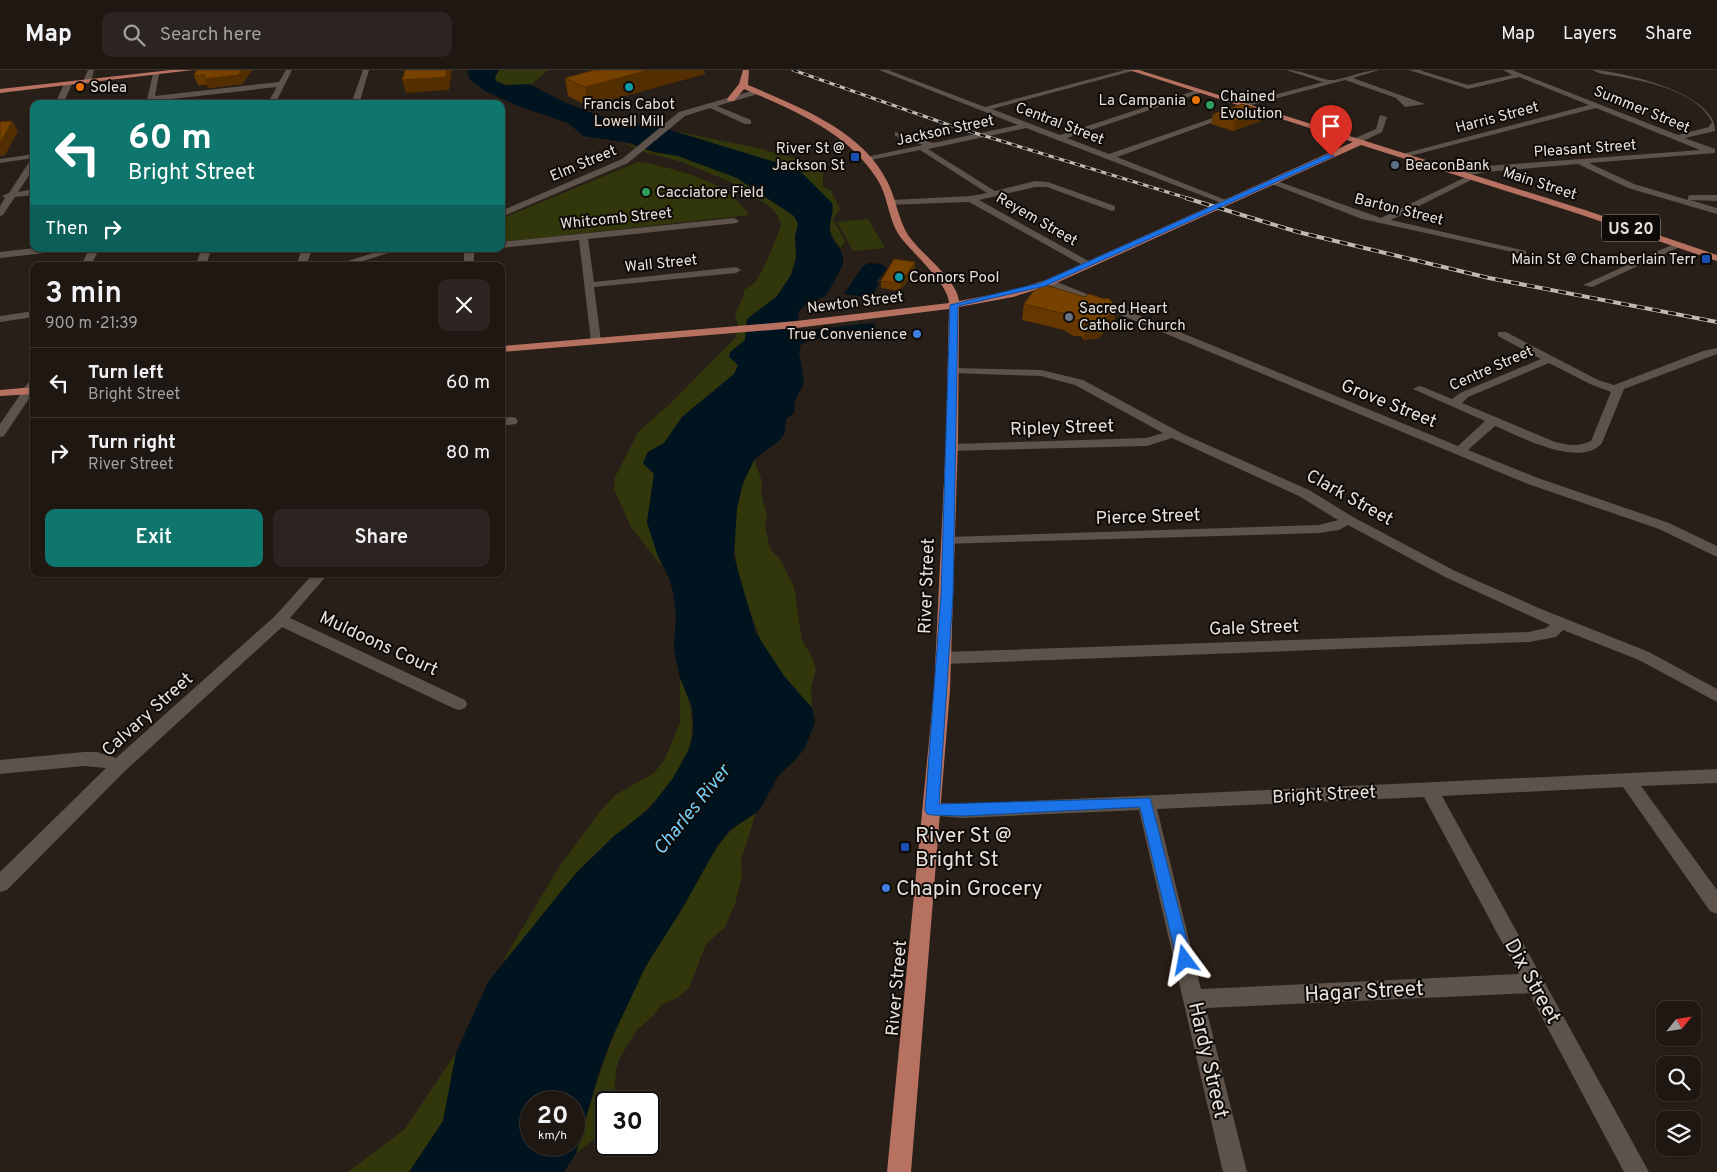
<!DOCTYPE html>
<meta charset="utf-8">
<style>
body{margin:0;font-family:Overpass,sans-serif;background:#2b2420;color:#f1f3f6;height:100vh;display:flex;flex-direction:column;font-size:19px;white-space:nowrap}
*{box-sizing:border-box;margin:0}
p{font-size:16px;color:#a19f9f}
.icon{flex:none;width:28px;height:28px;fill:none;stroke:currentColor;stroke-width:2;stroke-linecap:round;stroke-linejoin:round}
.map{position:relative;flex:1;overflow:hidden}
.sheet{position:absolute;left:30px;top:192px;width:475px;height:315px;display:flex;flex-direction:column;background:#1e1712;border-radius:10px;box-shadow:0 1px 4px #0004,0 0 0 1px #3c3632}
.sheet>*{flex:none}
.guide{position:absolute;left:30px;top:30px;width:475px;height:152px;border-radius:10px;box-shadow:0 1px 4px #0004,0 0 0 1px #3c3632;background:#0f766e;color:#fff;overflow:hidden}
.needle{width:32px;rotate:60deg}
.buttons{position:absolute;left:1656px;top:931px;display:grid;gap:10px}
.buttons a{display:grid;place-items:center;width:45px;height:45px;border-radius:10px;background:#1e1712;box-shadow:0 1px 4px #0004,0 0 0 1px #3c3632;font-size:25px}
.speed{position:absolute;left:520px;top:1021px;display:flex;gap:10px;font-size:25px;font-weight:700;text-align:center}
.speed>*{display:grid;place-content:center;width:65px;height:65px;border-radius:50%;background:#1e1712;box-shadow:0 1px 4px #0004,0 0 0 1px #3c3632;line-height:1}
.speed small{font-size:12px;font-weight:400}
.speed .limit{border:2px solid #111;border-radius:8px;background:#fff;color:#111}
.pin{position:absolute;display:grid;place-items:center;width:42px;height:42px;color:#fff;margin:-51px -21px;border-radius:50% 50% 50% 0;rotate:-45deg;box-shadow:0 0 5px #0007}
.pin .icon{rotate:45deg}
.me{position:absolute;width:55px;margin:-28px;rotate:347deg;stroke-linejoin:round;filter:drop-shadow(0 0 4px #0008)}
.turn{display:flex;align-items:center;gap:18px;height:105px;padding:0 15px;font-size:22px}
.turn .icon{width:65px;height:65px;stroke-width:2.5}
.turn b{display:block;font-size:35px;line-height:42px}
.then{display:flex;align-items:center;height:48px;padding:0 15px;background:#0003;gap:10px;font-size:19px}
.round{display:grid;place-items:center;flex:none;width:52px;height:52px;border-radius:10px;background:#2b2420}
.summary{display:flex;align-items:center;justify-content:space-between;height:85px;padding:0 15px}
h1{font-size:30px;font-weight:600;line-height:38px}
.cta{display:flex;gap:10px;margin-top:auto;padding:10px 15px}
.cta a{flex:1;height:58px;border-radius:10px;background:#0f766e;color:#fff;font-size:20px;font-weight:600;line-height:58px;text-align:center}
.cta a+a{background:#2b2420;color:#f1f3f6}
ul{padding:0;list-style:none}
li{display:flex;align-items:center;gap:15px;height:70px;padding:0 15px;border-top:1px solid #3c3632}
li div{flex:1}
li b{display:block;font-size:19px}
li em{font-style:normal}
header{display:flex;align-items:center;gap:30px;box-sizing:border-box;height:70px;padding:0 25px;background:#1e1712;border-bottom:1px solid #3c3632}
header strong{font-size:24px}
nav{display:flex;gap:28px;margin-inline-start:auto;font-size:18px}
.search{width:350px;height:45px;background:#2b2420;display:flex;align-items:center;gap:12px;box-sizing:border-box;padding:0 18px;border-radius:10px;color:#a19f9f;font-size:19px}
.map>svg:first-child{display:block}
.green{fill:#32370b}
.water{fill:#001420;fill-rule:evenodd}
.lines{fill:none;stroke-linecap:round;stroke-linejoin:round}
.minor{fill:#5d534b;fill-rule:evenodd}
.major{fill:#b67160;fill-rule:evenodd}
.rail-far1-casing{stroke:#bfb8b3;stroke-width:3}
.rail-casing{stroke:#bfb8b3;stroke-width:4}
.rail-far1{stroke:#0e0a07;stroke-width:2;stroke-dasharray:5.5;stroke-linecap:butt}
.rail{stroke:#0e0a07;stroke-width:2.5;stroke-dasharray:8;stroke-linecap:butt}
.wall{fill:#663800}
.shaded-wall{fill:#532e00}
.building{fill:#774100;stroke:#532e00}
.route{fill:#1a73e8;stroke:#114b97}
.food-dot{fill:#e8710a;stroke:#0e0a07;stroke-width:2}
.culture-dot{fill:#0f9aa8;stroke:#0e0a07;stroke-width:2}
.leisure-dot{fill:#2e9e5b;stroke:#0e0a07;stroke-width:2}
.transit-dot{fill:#1a4fb4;stroke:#0e0a07;stroke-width:2}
.service-dot{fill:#5c6f8a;stroke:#0e0a07;stroke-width:2}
.worship-dot{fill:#6b7280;stroke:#0e0a07;stroke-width:2}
.shop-dot{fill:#3f7fe0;stroke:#0e0a07;stroke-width:2}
.labels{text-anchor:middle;stroke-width:4;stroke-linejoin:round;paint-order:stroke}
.far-poi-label{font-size:15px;fill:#e7e1dc;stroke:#0e0a07;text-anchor:start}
.far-street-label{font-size:15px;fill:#e7e1dc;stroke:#0e0a07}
.shield{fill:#0e0a07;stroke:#a6a09c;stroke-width:1}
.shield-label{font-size:16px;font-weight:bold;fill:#e7e1dc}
.street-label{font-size:18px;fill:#e7e1dc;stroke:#0e0a07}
.water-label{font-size:19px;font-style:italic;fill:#78d1fd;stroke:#0e0a07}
.near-poi-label{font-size:21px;fill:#e7e1dc;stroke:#0e0a07;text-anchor:start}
.near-street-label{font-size:21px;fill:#e7e1dc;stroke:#0e0a07}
</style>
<header>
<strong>Map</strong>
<div class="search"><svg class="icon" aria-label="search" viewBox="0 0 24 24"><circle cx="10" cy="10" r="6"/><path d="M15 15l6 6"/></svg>Search here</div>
<nav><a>Map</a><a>Layers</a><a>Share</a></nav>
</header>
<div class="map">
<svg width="1717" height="1102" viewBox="0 0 1717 1102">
<rect width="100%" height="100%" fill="#281f18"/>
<path class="green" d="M499,0H548L532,14L512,17L496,11L495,7Z
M674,61L758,78L797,89L820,99L823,104V117L831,120L840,139L833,149L845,171L841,178C829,162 827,158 833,138L823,124L795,99Z
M625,73L654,82L678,86L737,108L794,146L798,154L796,188L791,205L777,226L765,237L750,246L746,253L745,270L730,288L736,291L738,295L734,304L682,347L664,373L648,382L643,394L654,404L647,452L662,497L631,457L614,419L615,407L639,361L671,333L736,267L738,255L735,244L744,225L743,222C746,217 751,216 755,212C763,203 778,165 781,154C772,128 753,133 743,117L682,92L637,80Z
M638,92C648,92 658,96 668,98C700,107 730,116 749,145L501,172V149Z
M868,149L885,178L853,181L837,152Z
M754,390L762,411L761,423L767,446L765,456L770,479L780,489L794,517L802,570L812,587L816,600L811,617L812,638L784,606L761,571L740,513L733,472L737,438L743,413Z
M680,608C725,701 633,744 579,801C551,830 529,865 501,894L559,797L599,743L615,725L654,703L664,691L680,653Z
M756,743L741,790L742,806L735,834L725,857L706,874L689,918L677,928L661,935L654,945L637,960L619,989L616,1000L614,1031L606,1032C606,1063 599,1066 576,1083C595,1018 613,954 646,895C658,875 672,857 683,837C705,801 716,763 756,743Z
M456,983L443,1051L409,1102H348L405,1059Z"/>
<path class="water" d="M467,0H499L495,7L496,11L505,15L529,14L566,33L609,49L667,59L788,96L801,102L832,133C835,143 827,154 831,165C835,177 845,179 843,195L826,226L805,235L799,241L797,262L800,264L806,260L874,253L876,260L824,267L801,274L799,282L804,313L795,331L794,343L786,349L785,362L781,369L754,390L743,413L737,438L734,487L756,563L784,606L812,638L815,652L805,678L795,690L778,706L762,736L756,743L730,760L718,775L683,837L646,896L612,968L599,1002L576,1083L564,1102H409L443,1051L456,983L488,912L577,802L614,766L649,739L673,708L689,679L693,665V651L692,637L680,608L674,579L676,545L673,522L669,508L657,484L647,452L654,404L643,393L648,382L664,373L682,347L734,304L738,295L729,287L730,282L745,270L747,249L777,226L791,205L796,188L795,166L798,154L794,146L737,108L678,86L654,82L630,73L583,66L568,53L518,36L485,21L470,10ZM531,1032H574V1075H531Z
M869,193L882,194L887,199L876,212L867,211L879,213L871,228L844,224L863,196Z"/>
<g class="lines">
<path class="minor" d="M88,0H94L91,12L87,14L83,12Z
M286,0H292L275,34H267L277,17L154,31V34H146L153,4L156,2L159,4L155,26L279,12Z
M363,0H369L359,34H351Z
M879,0H888L985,37L1125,0H1136L992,39L1060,65L1200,19V23L1067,68L1109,84L1233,41V45L1117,87L1231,132L1224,134L1026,58L928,79L995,121L1035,111L1048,112L1115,136V140L1112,141L1047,117H1035L979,130L1092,193V197H1086L969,132L887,135V131L890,130L971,126L987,123L920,80L866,91V87L923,75L895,66V62L933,73L1018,55Z
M1286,0C1301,0 1314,7 1329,10C1340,11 1364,0 1379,0L1353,8L1425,34L1405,37L1396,28L1345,10L1240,38V34L1323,12Z
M1409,0H1419L1468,15L1512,5L1503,0H1512L1678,65L1709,57L1712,52C1697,22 1652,13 1622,7C1613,5 1600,5 1593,0C1614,0 1717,22 1715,61L1685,68L1715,79V83L1589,93L1634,114L1688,130V126L1691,125H1717V131L1690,130L1717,138V144L1628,118L1578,94L1486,102L1461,107L1457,104L1486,96L1700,80L1596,38L1402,88V84L1589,35L1519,7L1468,19Z
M65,12L72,14L63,34H55Z
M755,20L758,24L717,36L751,50V54H745L710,38L685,46L628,93L501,147V141L622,89L679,42Z
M1380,45L1387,47L1382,62L1359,73H1353V69L1376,59Z
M34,84V88L0,93V89Z
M31,89H34V98L18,122L34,119V125L15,127L3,145L0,146V136L5,128L2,126L9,123Z
M1470,105L1477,107L1391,150L1526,181V185L1362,149L1267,112L1274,110L1381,148Z
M734,148L739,151L737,153L588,169L594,212L736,197L741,200L736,203L594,217L601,271L596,274L591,271L579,170L501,178V172Z
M1678,172L1686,174L1592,217L1583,215Z
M34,178L59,179L54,182L0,188V182Z
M89,179H99L91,196H81Z
M201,179H211L206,196H196Z
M302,179H312L306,196H296Z
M386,179H401L347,196H332Z
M464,179H474V196H464Z
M1050,209L1458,376L1485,351L1413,319L1419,316L1423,317L1452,329L1460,323L1541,289L1498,266V262H1506L1598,310L1614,315L1703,281L1717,278V284L1624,319L1602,373C1580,399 1519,366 1495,356L1468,380L1538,408L1669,453L1717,476V487L1659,459L1528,414L1046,214L1045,212ZM1549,293L1590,314L1611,322L1591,371C1579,377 1567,375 1555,372L1462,333L1468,327Z
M34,241V247L0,252V246Z
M954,298L1041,300L1083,310L1183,364L1309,420L1353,447L1455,501L1541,539L1649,582L1717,619V632L1639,590L1563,560L1556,567L1529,572L944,594L939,592L936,588L939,584L944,582L1529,562L1546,558L1550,555L1445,507L1348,455L1339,460L1319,463L943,474L941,471L948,467L1319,455L1338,450L1299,426L1172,368L1147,376L948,381L946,378L948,375L952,374L1146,368L1163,363L1075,315L1041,306L950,303L948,301Z
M34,309V321L4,366L0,367V354L30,310Z
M512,347L516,348L518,351L516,354L501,356V348Z
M313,504H328L290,548L465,630L467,634L465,638L459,640L453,638L282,557L125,701L7,820L0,822V802L106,698L84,696L0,704V690L84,682H97L116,688L275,546Z
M1717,699V713L1641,716L1717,820V844L1710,841L1623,717L1442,726L1649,1102H1624L1529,923L1206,938L1247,1102H1223L1139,740L963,748L926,745L923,740L926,735L932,733L963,734ZM1424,727L1519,904L1201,919L1157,739Z"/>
<path class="major" d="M171,0H193L0,23V19Z
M743,0H749L748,15C797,36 862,60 887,111C896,128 898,149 908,165C920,183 957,209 959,231L1011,221L1046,210L1353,72L1129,0H1139L1585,140L1717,185V191L1579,144L1361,75L1054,214L1013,227L959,237L958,370L950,620L911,1102H887L934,620L946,370L949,239L796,258L501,282V276L796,251L949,233C949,215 913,183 902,169C888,152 889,127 877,109C848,62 793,40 744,19L734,31H728L727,29L739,14Z
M34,317V324L0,326V320Z"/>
<defs>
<path id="rail-far1" d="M793,0L949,55L1190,129"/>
<path id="rail" d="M1186,128L1298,162L1489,208L1717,252"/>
</defs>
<use href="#rail-far1" class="rail-far1-casing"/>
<use href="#rail" class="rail-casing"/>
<use href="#rail-far1" class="rail-far1"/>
<use href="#rail" class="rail"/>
</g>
<path class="wall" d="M196,0H252L242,14L208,18L207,15H198L194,6Z
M595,0H704L705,4L588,36L568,26L565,8Z
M1264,41L1261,51L1233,61L1211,54L1213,44Z
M915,192V200L900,221L881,218V211Z
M1085,227L1116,236L1114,252L1111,261L1104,262L1099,268L1084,270L1081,266H1073L1064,260L1022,250L1024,234Z"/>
<path class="shaded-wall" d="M242,0H252L242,14L208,18L205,9Z
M447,0H452L449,20L406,23L402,10Z
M649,0H704L705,4L588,36L585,17Z
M1264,41L1261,51L1233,61L1236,51Z
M12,51L18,61L5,85L0,86V74Z
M915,192V200L900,221L901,213Z
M1116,236L1114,252L1111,261L1104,262L1099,268L1084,270L1086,253Z"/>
<path class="building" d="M196,0H242L238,5L205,9V5L194,6Z
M405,0H447L446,7L402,10Z
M595,0H649L585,17L565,8Z
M1242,34L1264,41L1236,51L1213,44Z
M12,51L0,74V52Z
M894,189L915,192L901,213L881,211Z
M1045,215L1085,227L1089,224L1104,229L1108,228L1116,236L1114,245L1107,246L1102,252L1086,253L1084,250H1075L1066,244L1024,234L1033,222Z"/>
<path class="route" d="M1329,84L1334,86L1045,216L958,236L953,525L939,734L1150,728L1192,890L1190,895L1185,897L1180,895L1177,890L1140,737L964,746L932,745L927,744L925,740L941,525L950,235L1040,213Z"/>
<g class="food-dot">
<circle cx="80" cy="17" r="5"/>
<circle cx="1196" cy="30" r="5"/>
</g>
<g class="culture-dot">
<circle cx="629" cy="17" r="5"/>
<circle cx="899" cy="207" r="5"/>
</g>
<g class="leisure-dot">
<circle cx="1210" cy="35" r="5"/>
<circle cx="646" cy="122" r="5"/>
</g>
<g class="transit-dot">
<rect x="850" y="82" width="10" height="10" rx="2.5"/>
<rect x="1701" y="184" width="10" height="10" rx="2.5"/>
<rect x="900" y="772" width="10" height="10" rx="2.5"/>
</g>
<circle class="service-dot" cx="1395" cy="95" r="5"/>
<circle class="worship-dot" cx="1069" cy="247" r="5"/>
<g class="shop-dot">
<circle cx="917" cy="264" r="5"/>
<circle cx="886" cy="818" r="5"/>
</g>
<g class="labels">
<g class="far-poi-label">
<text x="90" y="22">Solea</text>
<text x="1220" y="31">Chained<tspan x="1220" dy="17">Evolution</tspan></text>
<text x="1186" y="35" text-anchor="end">La Campania</text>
<text x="629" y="39" text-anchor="middle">Francis Cabot<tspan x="629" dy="17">Lowell Mill</tspan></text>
<text x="845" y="83" text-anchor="end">River St @<tspan x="845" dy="17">Jackson St</tspan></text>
<text x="1405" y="100">BeaconBank</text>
<text x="656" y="127">Cacciatore Field</text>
<text x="1696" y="194" text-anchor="end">Main St @ Chamberlain Terr</text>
<text x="909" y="212">Connors Pool</text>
<text x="1079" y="243">Sacred Heart<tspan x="1079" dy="17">Catholic Church</tspan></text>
<text x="907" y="269" text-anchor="end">True Convenience</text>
</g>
<g class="far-street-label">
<text transform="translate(1642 39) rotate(22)" y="5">Summer Street</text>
<text transform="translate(1497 47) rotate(-15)" y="5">Harris Street</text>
<text transform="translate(1060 53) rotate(21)" y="5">Central Street</text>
<text transform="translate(945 60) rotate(-12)" y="5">Jackson Street</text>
<text transform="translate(1585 78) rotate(-4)" y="5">Pleasant Street</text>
<text transform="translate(583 93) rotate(-23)" y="5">Elm Street</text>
<text transform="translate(1540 113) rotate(18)" y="5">Main Street</text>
<text transform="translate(1399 139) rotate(14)" y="5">Barton Street</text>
<text transform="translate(616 148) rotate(-6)" y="5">Whitcomb Street</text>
<text transform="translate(1037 149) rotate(30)" y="5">Reyem Street</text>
<text transform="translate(661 193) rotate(-6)" y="5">Wall Street</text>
<text transform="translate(855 232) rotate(-7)" y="5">Newton Street</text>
<text transform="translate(1491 298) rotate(-24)" y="5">Centre Street</text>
</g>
<rect class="shield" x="1602" y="144.5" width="58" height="27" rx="4"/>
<g class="shield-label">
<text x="1631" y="164">US 20</text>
</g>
<g class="street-label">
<text transform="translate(1389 333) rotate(22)" y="6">Grove Street</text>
<text transform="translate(1062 357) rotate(-2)" y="6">Ripley Street</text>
<text transform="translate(1350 427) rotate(29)" y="6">Clark Street</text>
<text transform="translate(1148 446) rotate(-2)" y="6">Pierce Street</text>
<text transform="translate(926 516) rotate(-88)" y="6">River Street</text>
<text transform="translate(1254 557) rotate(-2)" y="6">Gale Street</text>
<text transform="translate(379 573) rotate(25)" y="6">Muldoons Court</text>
<text transform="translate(147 644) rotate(-42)" y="6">Calvary Street</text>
<text transform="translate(1324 724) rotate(-3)" y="6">Bright Street</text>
<text transform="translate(896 918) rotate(-85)" y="6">River Street</text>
</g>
<g class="water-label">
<text transform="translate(691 739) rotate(-51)" y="7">Charles River</text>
</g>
<g class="near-poi-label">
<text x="915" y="772">River St @<tspan x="915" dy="24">Bright St</tspan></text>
<text x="896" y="825">Chapin Grocery</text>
</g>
<g class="near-street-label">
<text transform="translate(1533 911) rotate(61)" y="7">Dix Street</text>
<text transform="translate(1364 921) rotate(-3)" y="7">Hagar Street</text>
<text transform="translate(1209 990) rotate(77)" y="7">Hardy Street</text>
</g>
</g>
</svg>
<div class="buttons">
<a><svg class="needle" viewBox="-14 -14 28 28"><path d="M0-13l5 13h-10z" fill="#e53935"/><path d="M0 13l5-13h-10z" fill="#a19f9f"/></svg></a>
<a><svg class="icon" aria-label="search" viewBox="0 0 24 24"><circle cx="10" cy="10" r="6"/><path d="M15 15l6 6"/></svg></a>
<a><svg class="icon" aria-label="layers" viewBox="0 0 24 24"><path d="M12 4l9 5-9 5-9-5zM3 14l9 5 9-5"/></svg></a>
</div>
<div class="speed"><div>20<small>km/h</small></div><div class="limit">30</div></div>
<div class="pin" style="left:1331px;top:86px;background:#d93025"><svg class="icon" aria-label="arrive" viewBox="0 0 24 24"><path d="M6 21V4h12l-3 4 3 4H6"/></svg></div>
<svg class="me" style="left:1185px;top:890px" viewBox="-20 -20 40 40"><path d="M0-17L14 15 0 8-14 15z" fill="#1a73e8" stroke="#fff" stroke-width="4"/></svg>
<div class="guide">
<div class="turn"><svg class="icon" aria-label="left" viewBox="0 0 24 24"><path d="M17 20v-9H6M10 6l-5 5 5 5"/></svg><div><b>60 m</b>Bright Street</div></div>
<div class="then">Then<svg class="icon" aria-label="right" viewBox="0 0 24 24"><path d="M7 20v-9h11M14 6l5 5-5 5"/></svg></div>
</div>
<section class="sheet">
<div class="summary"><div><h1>3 min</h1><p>900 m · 21:39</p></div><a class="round"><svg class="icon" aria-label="close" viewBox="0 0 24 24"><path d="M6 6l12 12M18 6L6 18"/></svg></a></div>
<ul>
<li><svg class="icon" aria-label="left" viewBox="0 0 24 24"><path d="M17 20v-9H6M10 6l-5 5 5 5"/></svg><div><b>Turn left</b><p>Bright Street</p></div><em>60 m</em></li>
<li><svg class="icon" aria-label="right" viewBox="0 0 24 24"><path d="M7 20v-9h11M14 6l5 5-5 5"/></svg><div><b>Turn right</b><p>River Street</p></div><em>80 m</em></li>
</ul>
<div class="cta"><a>Exit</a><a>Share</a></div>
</section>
</div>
